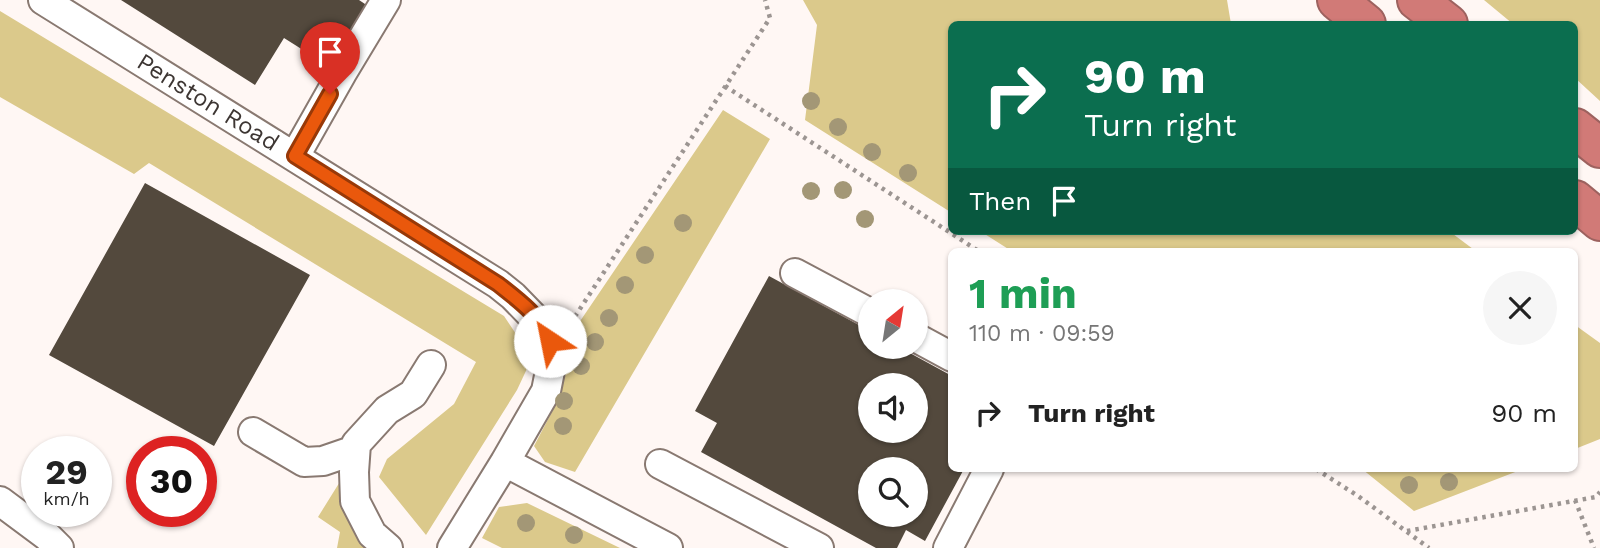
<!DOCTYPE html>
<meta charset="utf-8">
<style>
body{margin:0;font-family:"Work Sans",sans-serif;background:#f6f6f6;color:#222;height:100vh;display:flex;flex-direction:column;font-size:26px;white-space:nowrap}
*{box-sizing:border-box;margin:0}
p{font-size:23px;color:#767676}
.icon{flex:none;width:38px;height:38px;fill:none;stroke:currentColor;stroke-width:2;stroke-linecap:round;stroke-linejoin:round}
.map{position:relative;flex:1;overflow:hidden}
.side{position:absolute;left:948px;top:248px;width:630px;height:224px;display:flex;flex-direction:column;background:#fff;border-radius:10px;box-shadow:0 2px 5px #0004}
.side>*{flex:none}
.guide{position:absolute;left:948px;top:21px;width:630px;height:214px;border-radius:10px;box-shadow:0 2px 5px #0004;background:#0b6e4f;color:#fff;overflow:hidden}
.needle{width:46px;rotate:30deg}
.fabs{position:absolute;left:858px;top:289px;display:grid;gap:14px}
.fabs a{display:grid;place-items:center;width:70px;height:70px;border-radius:50%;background:#fff;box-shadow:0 2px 5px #0004;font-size:35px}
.speed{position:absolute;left:21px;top:436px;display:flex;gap:14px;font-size:35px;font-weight:700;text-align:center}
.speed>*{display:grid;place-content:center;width:91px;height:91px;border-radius:50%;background:#fff;box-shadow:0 2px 5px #0004;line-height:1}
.speed small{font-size:18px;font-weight:400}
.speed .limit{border:10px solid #d22;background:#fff;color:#111}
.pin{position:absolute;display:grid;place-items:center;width:60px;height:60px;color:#fff;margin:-72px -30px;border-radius:50% 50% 50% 0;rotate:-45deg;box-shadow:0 0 7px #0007}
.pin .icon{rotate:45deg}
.me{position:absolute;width:77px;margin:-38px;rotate:326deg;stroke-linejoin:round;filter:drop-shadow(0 0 5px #0008)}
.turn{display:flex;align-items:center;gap:24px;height:147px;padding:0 21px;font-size:32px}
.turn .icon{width:91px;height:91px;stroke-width:2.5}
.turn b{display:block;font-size:49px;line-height:60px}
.then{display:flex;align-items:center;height:66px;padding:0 21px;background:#0003;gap:14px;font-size:26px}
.round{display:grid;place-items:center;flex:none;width:74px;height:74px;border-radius:37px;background:#f6f6f6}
.head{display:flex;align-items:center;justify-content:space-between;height:119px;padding:0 21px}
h1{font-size:42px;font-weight:700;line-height:52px;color:#1e9e55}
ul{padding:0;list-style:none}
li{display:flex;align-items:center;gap:21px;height:91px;padding:0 21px}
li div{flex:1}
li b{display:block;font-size:26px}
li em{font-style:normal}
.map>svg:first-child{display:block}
.green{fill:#dbc98b}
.building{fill:#53493d;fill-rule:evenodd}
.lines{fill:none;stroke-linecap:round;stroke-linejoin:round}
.minor-casing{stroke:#897971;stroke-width:32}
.highway-casing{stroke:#9d625f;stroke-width:42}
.path{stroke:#9c9592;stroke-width:4.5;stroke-dasharray:3.5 5;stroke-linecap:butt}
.minor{stroke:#fff;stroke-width:28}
.highway{stroke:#d17a77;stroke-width:38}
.tree{fill:#a39776}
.route-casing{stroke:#983908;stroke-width:18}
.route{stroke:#ea580c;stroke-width:12}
.labels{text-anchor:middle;stroke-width:7;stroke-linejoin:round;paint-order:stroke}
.street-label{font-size:24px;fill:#3d3633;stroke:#fff}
</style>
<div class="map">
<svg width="1600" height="548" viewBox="0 0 1600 548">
<rect width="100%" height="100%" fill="#fff7f4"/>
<path class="green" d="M803,0H1227L1231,24H952V213L805,120L817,25Z
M1484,0H1600V101L1575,78V24H1513Z
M0,11L504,316L532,358L517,390L426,535L379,477L387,459L454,404L476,362L149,163L134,174L0,97Z
M723,110L770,139L575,472L545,462L534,446L555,406L566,342Z
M980,231H1449L1477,252H1013Z
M1575,325L1600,343V439L1575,449Z
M1362,469H1523L1414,511Z
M341,480L365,548H337L340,532L318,517Z
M527,503L620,548H502L482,538L499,507Z"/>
<path class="building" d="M121,0H359L368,6L330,67L284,38L255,85Z
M145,183L310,275L214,446L49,355Z
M769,276L870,331V346H897L952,376V469H964L925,541L906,530L897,548H876L701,452L717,423L695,411ZM870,385H915V430H870ZM870,469H915V514H870Z"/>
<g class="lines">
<defs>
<path id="minor" d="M43,0L498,284L513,296L546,330L551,351V366L546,391L505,462L452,548
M295,156L342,73L386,0
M795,273L870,313
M915,337L952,357
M253,432L304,462L323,461L355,450
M505,462L668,548
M660,464L819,548
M0,501L47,536L59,548
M388,548L372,534L355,501L354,472L356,444L387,410L413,394L431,365
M948,548L989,469"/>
<path id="highway" d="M1337,0L1366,24
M1417,0L1448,24
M1575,128L1600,148
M1575,200L1600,221"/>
</defs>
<use href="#minor" class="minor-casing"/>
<use href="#highway" class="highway-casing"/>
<path class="path" d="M725,86L980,252
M568,321L574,318L770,18L765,0
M1316,469L1358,496L1429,548
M1575,500L1594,548
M1407,531L1596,497L1600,492"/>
<use href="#minor" class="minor"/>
<use href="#highway" class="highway"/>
</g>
<g class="tree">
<circle cx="811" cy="101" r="9"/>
<circle cx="838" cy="127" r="9"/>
<circle cx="872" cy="152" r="9"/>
<circle cx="908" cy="173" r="9"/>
<circle cx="843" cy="190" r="9"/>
<circle cx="811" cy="191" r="9"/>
<circle cx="865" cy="219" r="9"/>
<circle cx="683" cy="223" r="9"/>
<circle cx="645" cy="255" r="9"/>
<circle cx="625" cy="285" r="9"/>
<circle cx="609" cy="318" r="9"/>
<circle cx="595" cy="342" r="9"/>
<circle cx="581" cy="366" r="9"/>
<circle cx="564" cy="401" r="9"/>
<circle cx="563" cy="426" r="9"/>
<circle cx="1449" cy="482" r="9"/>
<circle cx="1409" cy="485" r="9"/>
<circle cx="526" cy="523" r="9"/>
<circle cx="574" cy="535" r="9"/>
</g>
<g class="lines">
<defs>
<path id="route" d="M330,94L295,156L498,284C517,299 542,317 550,341"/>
</defs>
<use href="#route" class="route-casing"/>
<use href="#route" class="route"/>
</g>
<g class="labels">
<g class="street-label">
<text transform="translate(208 102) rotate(32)" y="8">Penston Road</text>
</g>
</g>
</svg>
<div class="fabs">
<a><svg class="needle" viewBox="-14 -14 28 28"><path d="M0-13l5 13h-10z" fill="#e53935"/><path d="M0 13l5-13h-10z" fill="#767676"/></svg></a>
<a><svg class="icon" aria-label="sound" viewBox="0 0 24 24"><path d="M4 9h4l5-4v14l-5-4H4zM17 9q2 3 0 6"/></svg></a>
<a><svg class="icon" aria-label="search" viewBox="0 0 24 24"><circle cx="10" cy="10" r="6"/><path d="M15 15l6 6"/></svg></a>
</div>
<div class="speed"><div>29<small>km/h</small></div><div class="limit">30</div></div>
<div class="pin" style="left:330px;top:94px;background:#d93025"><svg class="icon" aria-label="arrive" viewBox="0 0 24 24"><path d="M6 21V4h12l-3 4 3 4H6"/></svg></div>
<svg class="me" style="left:550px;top:341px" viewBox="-20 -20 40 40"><circle r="19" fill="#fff"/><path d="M0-13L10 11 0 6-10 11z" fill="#ea580c"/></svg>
<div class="guide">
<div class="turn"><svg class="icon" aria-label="right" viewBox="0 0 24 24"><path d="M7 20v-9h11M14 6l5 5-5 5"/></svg><div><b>90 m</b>Turn right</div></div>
<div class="then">Then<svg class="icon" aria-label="arrive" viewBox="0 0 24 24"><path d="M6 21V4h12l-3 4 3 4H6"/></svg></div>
</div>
<section class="side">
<div class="head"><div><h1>1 min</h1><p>110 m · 09:59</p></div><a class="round"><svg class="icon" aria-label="close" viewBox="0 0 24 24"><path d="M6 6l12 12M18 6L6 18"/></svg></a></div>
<ul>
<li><svg class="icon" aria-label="right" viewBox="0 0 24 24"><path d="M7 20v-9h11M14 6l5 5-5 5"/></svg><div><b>Turn right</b></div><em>90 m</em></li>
</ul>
</section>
</div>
